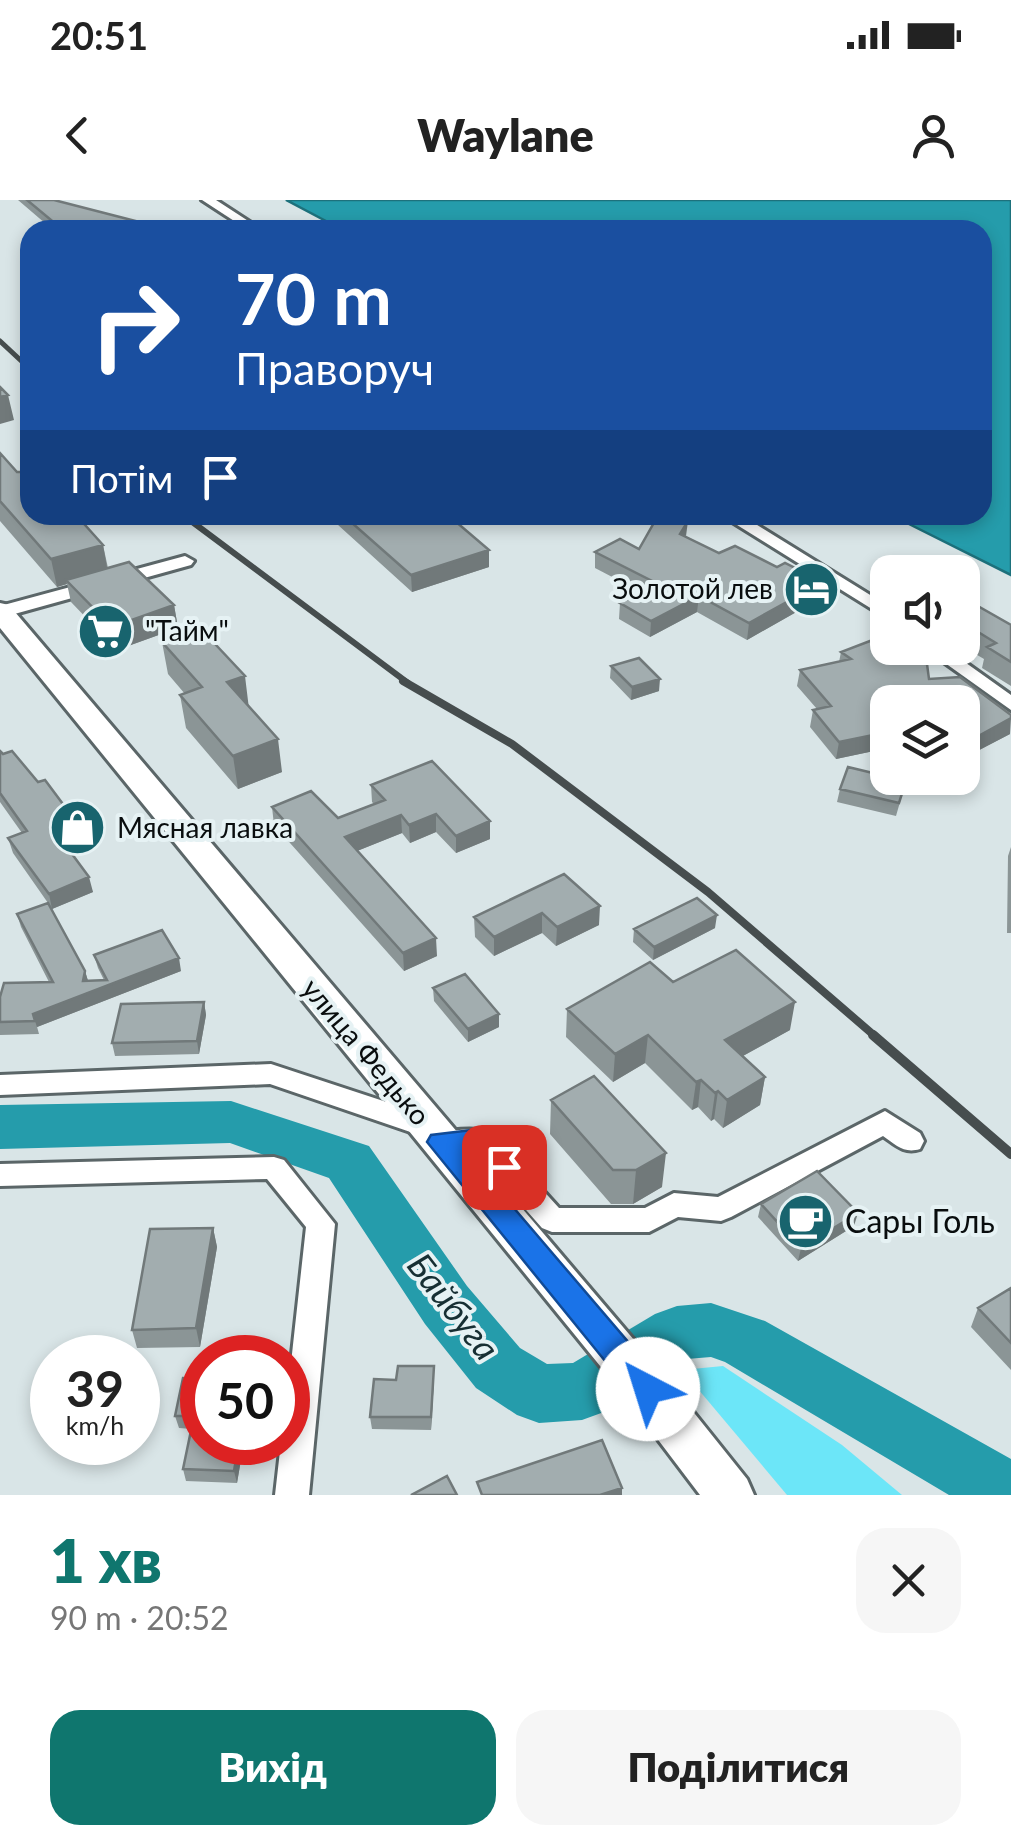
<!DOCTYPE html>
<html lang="uk">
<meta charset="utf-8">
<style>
body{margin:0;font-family:Lato,sans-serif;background:#f6f6f6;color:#222;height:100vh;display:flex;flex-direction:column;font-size:38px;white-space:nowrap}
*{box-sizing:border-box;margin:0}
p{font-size:32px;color:#767676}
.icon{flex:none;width:55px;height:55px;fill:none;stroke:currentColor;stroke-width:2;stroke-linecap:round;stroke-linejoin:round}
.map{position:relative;height:1295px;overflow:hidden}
.side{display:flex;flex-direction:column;background:#fff;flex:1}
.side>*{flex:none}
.banner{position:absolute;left:20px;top:20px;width:972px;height:305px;border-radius:30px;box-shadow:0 5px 15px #0003;background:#1a4fa0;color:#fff;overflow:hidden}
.tools{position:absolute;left:870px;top:355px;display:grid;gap:20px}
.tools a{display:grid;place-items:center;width:110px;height:110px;border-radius:20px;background:#fff;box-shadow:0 5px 15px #0003;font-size:50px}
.speed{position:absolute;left:30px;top:1135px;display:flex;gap:20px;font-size:50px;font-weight:700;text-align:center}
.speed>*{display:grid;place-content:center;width:130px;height:130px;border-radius:50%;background:#fff;box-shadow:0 5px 15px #0003;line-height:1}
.speed small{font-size:25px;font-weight:400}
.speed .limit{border:15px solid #d22;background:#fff;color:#111}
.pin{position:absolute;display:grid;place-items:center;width:85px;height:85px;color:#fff;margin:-42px;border-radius:20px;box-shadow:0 5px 15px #0006}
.me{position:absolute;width:110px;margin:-55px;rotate:320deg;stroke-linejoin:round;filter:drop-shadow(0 0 8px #0008)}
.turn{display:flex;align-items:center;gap:35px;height:210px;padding:0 50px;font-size:45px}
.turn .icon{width:130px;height:130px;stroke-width:2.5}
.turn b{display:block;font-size:70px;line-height:85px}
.then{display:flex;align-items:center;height:95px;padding:0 50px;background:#0003;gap:20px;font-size:38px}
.round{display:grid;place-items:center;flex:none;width:105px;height:105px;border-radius:30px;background:#f6f6f6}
.head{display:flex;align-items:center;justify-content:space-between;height:170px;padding:0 50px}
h1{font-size:60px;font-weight:800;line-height:75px;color:#0f766e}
.cta{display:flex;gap:20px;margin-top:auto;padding:20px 50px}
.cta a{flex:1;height:115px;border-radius:30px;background:#0f766e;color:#fff;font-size:40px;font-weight:800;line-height:115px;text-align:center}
.cta a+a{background:#f6f6f6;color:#222}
.status{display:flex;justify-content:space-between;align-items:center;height:70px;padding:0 50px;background:#fff;direction:ltr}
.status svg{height:28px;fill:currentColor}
header{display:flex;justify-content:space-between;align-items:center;height:130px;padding:0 50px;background:#fff;font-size:45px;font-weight:800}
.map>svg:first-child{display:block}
.green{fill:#6ce6f8}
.water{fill:#259cab;stroke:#1d717c;stroke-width:2.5}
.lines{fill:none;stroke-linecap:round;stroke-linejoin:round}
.river{fill:#259cab;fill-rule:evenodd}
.street-casing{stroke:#5b6668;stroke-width:6}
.secondary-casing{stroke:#5b6668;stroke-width:6}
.street{fill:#fff;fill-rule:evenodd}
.secondary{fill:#fff;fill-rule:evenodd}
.rail-far3{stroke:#464d4e;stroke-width:5}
.rail-far2{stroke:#464d4e;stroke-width:6}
.rail-far1{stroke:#464d4e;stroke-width:8}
.rail{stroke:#464d4e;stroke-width:10}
.wall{fill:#8b9596}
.shaded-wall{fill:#71797a}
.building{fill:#a2adaf;stroke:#71797a;stroke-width:2.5}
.route{fill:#1a73e8;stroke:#114b97;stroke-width:2.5}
.labels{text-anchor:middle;stroke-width:8;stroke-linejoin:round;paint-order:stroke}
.poi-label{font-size:28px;fill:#090d0e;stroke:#e6f2f4;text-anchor:start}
.street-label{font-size:28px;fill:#090d0e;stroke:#e6f2f4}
.near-poi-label{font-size:32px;fill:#090d0e;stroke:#e6f2f4;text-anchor:start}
.near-water-label{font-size:35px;font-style:italic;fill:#172f33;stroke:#e6f2f4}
</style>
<div class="status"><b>20:51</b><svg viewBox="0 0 49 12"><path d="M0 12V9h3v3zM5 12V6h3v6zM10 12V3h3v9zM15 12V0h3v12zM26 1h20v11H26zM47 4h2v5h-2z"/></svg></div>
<header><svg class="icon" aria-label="back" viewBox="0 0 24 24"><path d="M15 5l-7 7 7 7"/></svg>Waylane<svg class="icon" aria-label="person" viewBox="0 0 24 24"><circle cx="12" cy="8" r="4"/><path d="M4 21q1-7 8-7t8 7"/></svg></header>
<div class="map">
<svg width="1011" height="1295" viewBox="0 0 1011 1295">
<rect width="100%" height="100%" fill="#d9e5e7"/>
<path class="green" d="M723,1166L842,1245L902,1295H787L682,1170Z"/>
<path class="water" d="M286,0H1011V375L891,315H982V30H343Z"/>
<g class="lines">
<path class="river" d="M231,901L369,946L467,1086L520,1148L547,1164L573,1163L655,1114L677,1106L711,1103L765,1121L1011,1259V1295H949L725,1162L711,1157L687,1159L604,1212L582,1220L539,1223L517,1215L476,1188L425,1124L329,978L230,943L0,949V905Z"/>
<defs>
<path id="street" d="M202,0H216L262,30H248Z
M721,315H741L888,406V419Z
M185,356L194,361L191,365L0,418V406Z
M924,448H945L1011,495V510Z
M271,864L435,918L439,926L435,934L425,937L270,884L0,895V875Z
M885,911L920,933L924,941L920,949C904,954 896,945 883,936L731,1017L721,1021L678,1017L649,1032H552L542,1028L474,951L441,954L431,951L427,943L431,935C448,930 473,927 490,932L559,1008H645L674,993L718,997Z
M274,957L284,960L335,1024L309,1295H275L281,1242H288V1190L306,1027L267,979L0,986V964Z"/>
<path id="secondary" d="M0,403L9,405L663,1174L747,1279L754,1295H700L631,1204L0,428Z"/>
</defs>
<use href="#street" class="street-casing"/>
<use href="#secondary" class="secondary-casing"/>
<use href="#street" class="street"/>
<use href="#secondary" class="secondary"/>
<path class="rail-far3" d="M0,141L30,169"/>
<path class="rail-far2" d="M183,315L408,483"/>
<path class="rail-far1" d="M403,481L512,544L708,692L876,837"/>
<path class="rail" d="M873,835L1011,954"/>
</g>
<path class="wall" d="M18,0H54L151,25L152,30H53Z
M0,253L17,272L103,345L108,368L174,405L178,428L117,450L71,402L67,384L57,387L0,321Z
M327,315H448L489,350V367L412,392Z
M686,337L719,353L821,398L747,440L697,412L650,437L619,419L620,403L641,392L595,368V352L639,349Z
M962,397L1011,425V486L982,468L984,459L962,446Z
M162,442L249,507L282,572L238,589L186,528L180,495L185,494L168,474Z
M841,452L900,462L929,479L1010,534L962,559V502H888V548L836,559L810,527L813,510L817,509L797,486L800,470L839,462Z
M611,466L659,491L631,500L610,478Z
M0,551L38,582L80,627L84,641L68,648L93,692L52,709L48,703L85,771L88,781L104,780L98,768L94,755L181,771L37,827L39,834L0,835V797L49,782L21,727L17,714L48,703L13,653L8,638L22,633L0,602Z
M906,581L896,616L837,602L840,589Z
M371,585L490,639L456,653L436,632L410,643L402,633L357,651L437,756L404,771L274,625L272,607L338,618L374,604L372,602Z
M1011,647V733H1007L1008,656Z
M564,674L599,725L556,746L542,733L494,756L475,737L474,717Z
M715,728L653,760L633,742L634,729Z
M433,788L499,814V827L468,842L434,801Z
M204,802L206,815L199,854L115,856L112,843Z
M567,809L790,830L743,856L765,877L760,905L723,928L714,919L711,921L698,907L692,910L645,863L613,882L566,837Z
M551,900L662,987L633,1004H611L550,934Z
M761,1004L854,1026L798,1061L758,1017Z
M213,1028L217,1047L200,1147L137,1148L132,1130Z
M1011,1088V1170L971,1127L978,1108Z
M183,1178L202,1242H244L237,1283L186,1281L183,1269L192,1229L179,1228L175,1216Z
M434,1179L431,1230L372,1229L370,1217L396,1180Z"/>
<path class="shaded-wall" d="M151,25L152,30H128Z
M8,195L14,220L0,224V197Z
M688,321L686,336L680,334Z
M103,345L108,373L66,380L67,384L57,387L51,359Z
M489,350V367L412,392L411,375Z
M823,382L821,398L747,440L749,423Z
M699,396L697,412L650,437L651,421Z
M174,405L178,428L117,450L112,427Z
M245,476L249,509L227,482Z
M660,479L659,491L631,500L632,487Z
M1011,518L1010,534L962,559V545Z
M888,532V548L836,559L839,542Z
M278,539L282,572L238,589L233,556Z
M436,614V632L410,643L409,625Z
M401,615L402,633L347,655L345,637Z
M490,621V639L456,653V636Z
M80,627L84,641L62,650L58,635Z
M89,677L93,692L52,709L49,694Z
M600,706L599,725L556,746L557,727Z
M542,713V733L494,756V737Z
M717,715L715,728L653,760L654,747Z
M436,738L437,756L404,771L403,753Z
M179,758L181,771L37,827L39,834L33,814L83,781L85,771L89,784L87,793Z
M204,802L206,815L199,854L197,841Z
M795,802L790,830L721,868L725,840Z
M499,814V827L468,842V829Z
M648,835L645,863L613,882L615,854Z
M765,877L760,905L723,928L727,900Z
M701,880L698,907L692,910L696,882Z
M718,891L714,919L711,921L715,893Z
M666,953L662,987L633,1004L636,970Z
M858,1013L854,1026L798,1061L801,1048Z
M213,1028L217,1047L200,1147L196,1128Z
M434,1166V1179L431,1230V1217Z
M239,1242H244L237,1283L234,1271Z
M622,1288V1295H600Z"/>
<path class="building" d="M27,0H54L151,25L128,30H63Z
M225,23L235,30H199L196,29Z
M0,187L8,195L0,197Z
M0,253L17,272H30V315H76L103,345L51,359L0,301Z
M343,315H448L489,350L411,375Z
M664,317L688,321L680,334L719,353L735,346L777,367L785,363L823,382L749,423L699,396L651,421L620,403L658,384L595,352L620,339L639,349L655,321Z
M129,362L174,405L112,427L66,380Z
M962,397L1011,425V462L987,447L996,443L962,422Z
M201,429L245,476L227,482L278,539L233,556L180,495L202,487L162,442Z
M870,441L900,462L927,464L929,479L960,477L1011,515V518L962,545V502H888V532L839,542L813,510L831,506L800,470L851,459L841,452Z
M639,458L660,479L632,487L611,466Z
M0,551L3,554L12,551L38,582L45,580L80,627L58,635L89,677L49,694L8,638L27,631L0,593Z
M432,561L490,621L456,636L436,614L409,625L401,615L345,637L436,738L403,753L272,607L311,591L338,618L385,600L371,585Z
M848,567L906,581L899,603L840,589Z
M564,674L600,706L557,727L542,713L494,737L474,717Z
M697,698L717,715L654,747L634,729Z
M48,703L85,771L83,781L107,780L94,755L162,730L179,758L33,814L35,821L0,822V797L4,783L53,782L17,714Z
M736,750L795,802L725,840L765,877L727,900L718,891L715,893L701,880L696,882L648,835L615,854L567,809L650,762L673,782Z
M465,774L499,814L468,829L433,788Z
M204,802L197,841L112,843L121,804Z
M594,876L666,953L636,970H613L551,900Z
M817,971L858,1013L801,1048L761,1004Z
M213,1028L196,1128L132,1130L150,1029Z
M1011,1088V1143L978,1108Z
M398,1166H434L431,1217H370L374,1179L396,1180Z
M183,1178L202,1179V1242H239L234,1271L183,1269L194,1216H175Z
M602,1240L622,1288L600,1295H482L477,1282Z
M447,1276L457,1295H411Z"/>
<path class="route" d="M480,929C496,935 511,952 519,967L514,975C495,982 486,966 474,952H466L659,1178L663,1189L659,1199L648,1203L636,1199L427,942L431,935Z"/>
<defs>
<symbol id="hotel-disc" viewBox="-11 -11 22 22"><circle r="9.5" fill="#18646e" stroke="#e6f2f4"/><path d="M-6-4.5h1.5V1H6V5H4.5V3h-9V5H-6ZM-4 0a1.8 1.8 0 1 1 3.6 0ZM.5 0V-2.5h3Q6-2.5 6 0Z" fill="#fff"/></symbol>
<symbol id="supermarket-disc" viewBox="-11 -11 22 22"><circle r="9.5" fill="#18646e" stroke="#e6f2f4"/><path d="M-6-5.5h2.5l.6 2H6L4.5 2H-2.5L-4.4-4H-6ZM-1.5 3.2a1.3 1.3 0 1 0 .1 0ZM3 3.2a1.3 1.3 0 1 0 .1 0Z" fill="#fff"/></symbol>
<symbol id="shop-disc" viewBox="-11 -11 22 22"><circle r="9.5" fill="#18646e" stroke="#e6f2f4"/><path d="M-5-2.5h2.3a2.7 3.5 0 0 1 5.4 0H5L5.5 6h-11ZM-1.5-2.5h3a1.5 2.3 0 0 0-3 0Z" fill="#fff"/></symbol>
<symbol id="cafe-disc" viewBox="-11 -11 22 22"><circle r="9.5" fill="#18646e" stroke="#e6f2f4"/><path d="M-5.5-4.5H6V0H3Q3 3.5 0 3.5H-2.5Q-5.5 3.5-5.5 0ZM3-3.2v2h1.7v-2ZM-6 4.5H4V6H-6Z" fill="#fff"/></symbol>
</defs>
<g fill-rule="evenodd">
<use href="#hotel-disc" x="780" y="358" width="63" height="63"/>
<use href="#supermarket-disc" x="74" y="400" width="63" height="63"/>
<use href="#shop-disc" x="46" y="596" width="63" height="63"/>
<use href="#cafe-disc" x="774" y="990" width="63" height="63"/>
</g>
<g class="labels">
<g class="poi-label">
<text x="773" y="399" text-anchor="end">Золотой лев</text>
<text x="145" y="441">"Тайм"</text>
<text x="117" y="638">Мясная лавка</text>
</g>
<g class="street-label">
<text transform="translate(366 852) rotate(50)" y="10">улица Федько</text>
</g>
<g class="near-poi-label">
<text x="845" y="1033">Сары Голь</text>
</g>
<g class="near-water-label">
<text transform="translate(453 1107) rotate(52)" y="12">Байбуга</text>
</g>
</g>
</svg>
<div class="tools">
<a><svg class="icon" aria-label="sound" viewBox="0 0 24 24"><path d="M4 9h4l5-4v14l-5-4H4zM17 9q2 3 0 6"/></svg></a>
<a><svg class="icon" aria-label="layers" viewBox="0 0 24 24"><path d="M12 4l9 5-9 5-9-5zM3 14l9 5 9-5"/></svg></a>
</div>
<div class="speed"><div>39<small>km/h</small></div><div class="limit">50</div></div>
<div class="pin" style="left:504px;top:967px;background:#d93025"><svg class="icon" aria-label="arrive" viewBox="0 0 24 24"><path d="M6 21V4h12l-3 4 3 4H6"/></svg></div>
<svg class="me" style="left:648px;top:1189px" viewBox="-20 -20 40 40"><circle r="19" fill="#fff"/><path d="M0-13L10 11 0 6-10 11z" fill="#1a73e8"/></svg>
<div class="banner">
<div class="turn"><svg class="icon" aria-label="right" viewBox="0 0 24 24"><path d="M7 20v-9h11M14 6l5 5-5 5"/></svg><div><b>70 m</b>Праворуч</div></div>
<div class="then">Потім<svg class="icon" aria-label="arrive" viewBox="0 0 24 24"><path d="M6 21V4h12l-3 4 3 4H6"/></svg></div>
</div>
</div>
<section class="side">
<div class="head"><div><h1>1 хв</h1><p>90 m · 20:52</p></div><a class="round"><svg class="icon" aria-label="close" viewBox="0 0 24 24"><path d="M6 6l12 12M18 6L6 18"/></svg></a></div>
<div class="cta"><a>Вихід</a><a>Поділитися</a></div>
</section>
